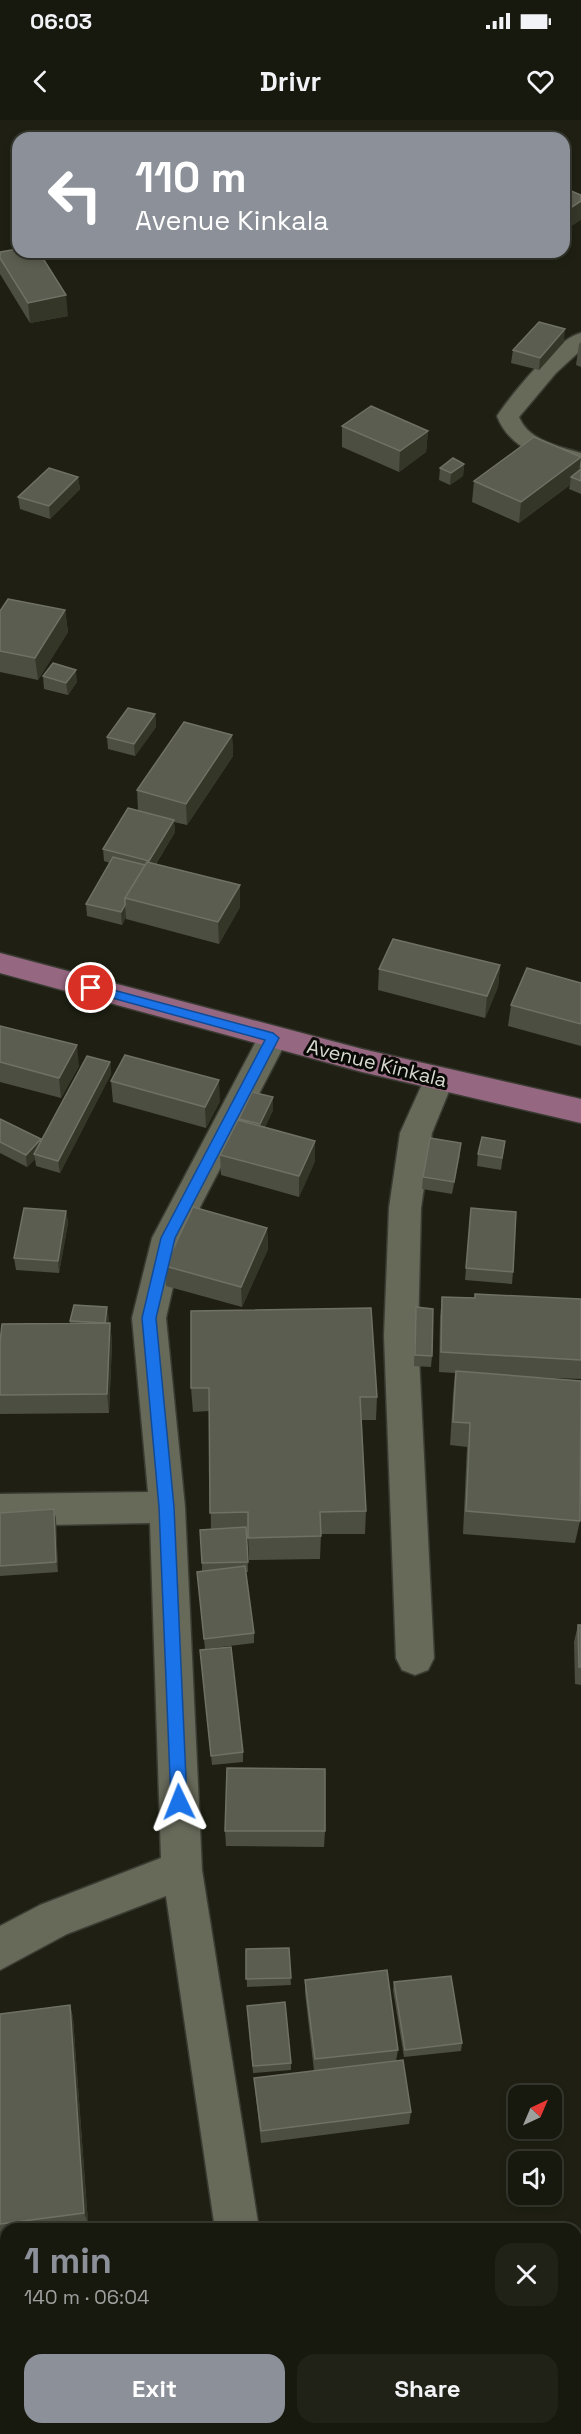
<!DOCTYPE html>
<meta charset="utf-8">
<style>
body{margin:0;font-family:"Space Grotesk",sans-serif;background:#202117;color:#f1f3f6;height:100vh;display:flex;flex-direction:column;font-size:22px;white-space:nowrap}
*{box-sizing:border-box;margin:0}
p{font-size:20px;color:#9ea09e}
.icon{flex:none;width:33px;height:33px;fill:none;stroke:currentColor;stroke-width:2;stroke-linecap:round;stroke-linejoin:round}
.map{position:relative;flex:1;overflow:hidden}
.side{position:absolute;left:0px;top:2103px;width:582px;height:212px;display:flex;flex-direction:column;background:#17180e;border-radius:18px 18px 0 0;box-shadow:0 3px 9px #0003,0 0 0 2px #36372e}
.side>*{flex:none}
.guide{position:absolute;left:12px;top:12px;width:558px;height:126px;border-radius:18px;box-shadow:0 3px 9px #0003,0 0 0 2px #36372e;background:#8c9099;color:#fff;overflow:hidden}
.needle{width:39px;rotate:44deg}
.fabs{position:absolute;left:508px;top:1965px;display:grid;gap:12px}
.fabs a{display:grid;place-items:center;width:54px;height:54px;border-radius:12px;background:#17180e;box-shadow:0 3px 9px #0003,0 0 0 2px #36372e;font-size:30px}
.pin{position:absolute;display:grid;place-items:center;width:51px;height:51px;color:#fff;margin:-26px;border:3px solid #fff;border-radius:50%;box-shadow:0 2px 6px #0007}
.me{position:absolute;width:66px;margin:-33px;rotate:358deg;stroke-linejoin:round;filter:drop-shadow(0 0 4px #0008)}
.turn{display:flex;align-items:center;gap:21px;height:126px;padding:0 24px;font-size:27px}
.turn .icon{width:78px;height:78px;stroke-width:2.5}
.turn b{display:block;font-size:42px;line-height:51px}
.round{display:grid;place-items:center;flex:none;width:63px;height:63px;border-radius:18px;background:#202117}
.summary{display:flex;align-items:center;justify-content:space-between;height:102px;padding:0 24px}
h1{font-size:36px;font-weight:600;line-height:45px;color:#8c9099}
.primary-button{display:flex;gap:12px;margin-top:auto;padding:12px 24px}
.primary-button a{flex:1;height:69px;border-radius:18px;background:#8c9099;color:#fff;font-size:24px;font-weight:600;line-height:69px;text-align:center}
.primary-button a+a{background:#202117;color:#f1f3f6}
.status{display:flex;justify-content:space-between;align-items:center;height:42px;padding:0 30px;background:#17180e;direction:ltr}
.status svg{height:16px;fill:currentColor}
header{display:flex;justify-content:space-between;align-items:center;height:78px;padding:0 24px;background:#17180e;font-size:27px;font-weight:600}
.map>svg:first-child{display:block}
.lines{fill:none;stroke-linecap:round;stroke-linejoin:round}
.minor-casing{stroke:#3a3c33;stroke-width:3}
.primary-casing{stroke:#3a3c33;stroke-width:3}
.minor{fill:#676959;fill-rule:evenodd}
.primary{fill:#966780;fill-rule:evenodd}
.wall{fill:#4c4e41}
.shaded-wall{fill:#343628}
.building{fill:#5b5d50;stroke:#6f7164;stroke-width:1.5}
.route{fill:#1a73e8;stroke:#114b97;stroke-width:1.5}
.labels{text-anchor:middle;stroke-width:6;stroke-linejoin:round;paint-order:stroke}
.street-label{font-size:20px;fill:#d7d9d0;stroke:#090a05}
</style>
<div class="status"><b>06:03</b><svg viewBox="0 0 49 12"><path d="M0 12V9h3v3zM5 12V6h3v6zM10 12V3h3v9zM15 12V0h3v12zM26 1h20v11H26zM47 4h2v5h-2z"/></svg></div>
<header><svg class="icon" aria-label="back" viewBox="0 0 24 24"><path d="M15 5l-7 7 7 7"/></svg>Drivr<svg class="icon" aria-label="heart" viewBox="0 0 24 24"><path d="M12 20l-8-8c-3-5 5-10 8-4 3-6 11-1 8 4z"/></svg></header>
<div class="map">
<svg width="581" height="2314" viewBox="0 0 581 2314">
<rect width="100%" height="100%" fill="#1f2013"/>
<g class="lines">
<defs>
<path id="minor" d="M581,213V230L556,253L519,297C529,321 558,326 581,333V348C548,340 510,331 497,296C511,275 557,218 581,213Z
M273,907L284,910L288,918L184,1118L166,1198L185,1387L202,1750L259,2109H215L166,1776L67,1814L0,1850V1806L40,1785L161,1738L150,1403L0,1406V1374L148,1372L132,1198L152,1118L262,910Z
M439,948L450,951L454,959L432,1013L421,1088L418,1216L434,1538L428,1550L415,1555L402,1550L396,1538L384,1216L389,1088L400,1013L428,951Z
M245,2308H292L293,2314H245Z"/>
<path id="primary" d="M0,833L362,929L581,979V1003L362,952L0,853Z"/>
</defs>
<use href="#minor" class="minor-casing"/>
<use href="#primary" class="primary-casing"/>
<use href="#minor" class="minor"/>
<use href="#primary" class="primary"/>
</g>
<path class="wall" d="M0,132L68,196L30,203L0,154Z
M564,222L539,250L511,243L513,230Z
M581,222V247L576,245L579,224Z
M342,306L428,311L426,332L399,352L342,327Z
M581,337L579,350L581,349V374L569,369L570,365L519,403L472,382L474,361Z
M464,344L463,356L450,365L439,360L440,348Z
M78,357L80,369L50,399L20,389L18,377Z
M65,490L68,512L38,560L0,552V491Z
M43,556L77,562L68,575L44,569Z
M155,594L156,607L135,636L108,629L107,617Z
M232,615L233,636L187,705L174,702L175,712L156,744L240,765V787L219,824L126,799V797L122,805L87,796L86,784L110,743L104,741L103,729L138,691L137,670Z
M500,845L498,867L485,898L378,870L379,849Z
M581,863V926L508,906L511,885Z
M0,906L79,946L61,978L0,962Z
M110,942L111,954L60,1053L36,1046L35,1039L27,1047L0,1033V999L41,1022Z
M111,961L220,981L206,1008L113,982Z
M273,977V990L265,1007L315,1041L299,1077L221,1055L220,1035L239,1000V999Z
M505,1021L501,1050L477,1046L478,1034Z
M460,1035L452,1074L422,1069L423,1057Z
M471,1088L513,1152L512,1164L465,1160Z
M66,1091L68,1103L59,1153L16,1150L14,1138Z
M267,1108L268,1129L242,1187L166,1166L165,1146Z
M442,1177L474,1178L581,1179V1259L527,1257L580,1401L575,1423L463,1414L467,1327L450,1325L453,1275L455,1253L439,1252L440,1197Z
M416,1187L432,1236L431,1247L414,1246Z
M191,1191L377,1277L376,1300H361L366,1391L365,1414H321L320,1439L249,1440L248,1415H247L248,1452H245L254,1513V1523L205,1529L197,1452L202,1451V1443L211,1409L209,1291L193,1292L191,1268Z
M109,1199L108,1203H110L112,1223L109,1293L0,1294V1222L70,1204V1201Z
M54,1389L56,1400L58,1452L0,1456V1393Z
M578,1505H581V1565L575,1564L574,1522Z
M200,1530L243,1632V1642L212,1645Z
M225,1711H325L324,1727L226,1726Z
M289,1828L291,1865L247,1867L246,1829Z
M305,1860L398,1930L396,1941L411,1992L409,2004L261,2023L254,1958L314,1951L305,1873Z
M394,1862L462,1923L461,1931L404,1937L393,1870Z
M70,1885L73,1898L88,2103L47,2109H6V2114L2,2115L0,2112V1894Z
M247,1886L291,1943V1950L253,1953Z"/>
<path class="shaded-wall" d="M581,81V100L564,111V92Z
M66,175L68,196L30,203L28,183Z
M565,209L564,222L539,250L540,238Z
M428,311L426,332L399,352L400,331Z
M581,337L578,358L571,357L570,365L519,403L521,382Z
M464,344L463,356L450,365L451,353Z
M78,357L80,369L50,399L49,386Z
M65,490L68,512L38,560L35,538Z
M76,550L77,562L68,575L66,563Z
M155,594L156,607L135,636L134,624Z
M232,615L233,636L187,705L186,684Z
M174,700L175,712L150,753L149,741Z
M240,765V787L219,824L218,802Z
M125,785L126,797L122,805L121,792Z
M500,845L498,867L485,898L487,876Z
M77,925L79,946L61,978L59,958Z
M110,942L111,954L60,1053L58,1041Z
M219,960L220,981L206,1008L205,987Z
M273,977V990L261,1016L260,1004Z
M41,1019L42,1031L34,1034L35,1039L27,1047L26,1035Z
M315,1021V1041L299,1077V1056Z
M461,1023L460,1035L452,1074L454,1062Z
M66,1091L68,1103L59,1153L58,1141Z
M267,1108L268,1129L242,1187L241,1167Z
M107,1187L109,1199L107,1214L105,1203Z
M110,1203L112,1223L109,1293L107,1274Z
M54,1389L56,1400L58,1452L56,1442Z
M70,1885L73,1898L88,2103L84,2093Z"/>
<path class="building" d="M564,68L581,75V81L564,92Z
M18,129V132H39L66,175L28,183L0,138V132Z
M539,202L565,209L540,238L513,230Z
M371,286L428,311L400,331L342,306Z
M534,317L581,337L521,382L474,361Z
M453,338L464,344L451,353L440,348Z
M49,348L78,357L49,386L18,377Z
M581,349V361L571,357Z
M8,479L65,490L35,538L0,531V491Z
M53,543L76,550L66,563L43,556Z
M128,588L155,594L134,624L107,617Z
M184,602L232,615L186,684L137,670Z
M128,688L174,700L149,741L103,729Z
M113,737L145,745L125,778V785L121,792L86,784Z
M147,742L240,765L218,802L125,778Z
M393,819L500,845L487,876L379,849Z
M527,848L581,863V904L511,885Z
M0,906L77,925L59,958L0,942Z
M125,935L219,960L205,987L111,961Z
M87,936L110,942L58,1041L34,1034Z
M252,972L273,977L260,1004L239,999Z
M0,999L41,1019L26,1035L0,1022Z
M238,1000L315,1021L299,1056L220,1035Z
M482,1017L505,1021L502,1038L478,1034Z
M430,1018L461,1023L454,1062L423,1057Z
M193,1087L267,1108L241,1167L165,1146Z
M24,1088L66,1091L58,1141L14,1138Z
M471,1088L516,1092L513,1152L466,1148Z
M475,1174L581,1179V1240L441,1232L442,1177L475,1178Z
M74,1185L107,1187L105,1203L70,1201Z
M416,1187L433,1189L432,1236L415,1235Z
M371,1188L377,1277H360L366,1391L320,1392L321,1416L248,1418V1392L210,1393L209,1268H191V1191Z
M110,1203L107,1274L0,1275V1222L2,1204Z
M456,1251L581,1261L580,1401L466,1391L470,1303L453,1302Z
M54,1389L56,1442L0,1446V1393Z
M246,1407L248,1442L202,1443L200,1410Z
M245,1446L254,1513L204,1519L197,1452Z
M578,1505H581V1547H579Z
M231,1527L243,1632L211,1636L200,1530Z
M227,1648L325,1649V1711H225Z
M289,1828L291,1858L246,1859V1829Z
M387,1850L398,1930L315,1939L305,1860Z
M451,1856L462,1923L405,1930L394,1862Z
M285,1882L291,1943L253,1946L247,1886Z
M70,1885L84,2093L0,2104V1894Z
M403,1940L411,1992L261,2011L254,1958Z
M22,2308H191L192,2314H23Z"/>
<path class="route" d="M91,864L273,913L279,918L175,1118L156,1198L174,1387L187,1682L185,1688L179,1690L173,1688L171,1682L159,1387L142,1198L161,1118L265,920L87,871L85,868Z"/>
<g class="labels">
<g class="street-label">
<text transform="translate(377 943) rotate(14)" y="7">Avenue Kinkala</text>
</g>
</g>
</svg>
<div class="fabs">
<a><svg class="needle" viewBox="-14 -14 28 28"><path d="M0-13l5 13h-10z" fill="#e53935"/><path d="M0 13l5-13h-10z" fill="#9ea09e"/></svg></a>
<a><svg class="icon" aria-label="sound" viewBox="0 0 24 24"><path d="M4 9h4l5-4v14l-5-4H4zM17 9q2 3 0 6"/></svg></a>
</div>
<div class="pin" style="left:91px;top:868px;background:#d93025"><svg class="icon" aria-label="arrive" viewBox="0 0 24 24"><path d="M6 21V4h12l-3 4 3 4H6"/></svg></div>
<svg class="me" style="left:179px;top:1682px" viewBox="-20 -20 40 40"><path d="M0-17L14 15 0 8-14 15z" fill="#1a73e8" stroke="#fff" stroke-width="4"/></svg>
<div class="guide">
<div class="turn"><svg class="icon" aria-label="left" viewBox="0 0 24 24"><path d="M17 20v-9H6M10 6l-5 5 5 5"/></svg><div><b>110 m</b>Avenue Kinkala</div></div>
</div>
<section class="side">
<div class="summary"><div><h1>1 min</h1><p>140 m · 06:04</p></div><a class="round"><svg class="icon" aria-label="close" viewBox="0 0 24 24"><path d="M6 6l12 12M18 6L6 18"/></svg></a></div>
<div class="primary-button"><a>Exit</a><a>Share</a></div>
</section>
</div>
